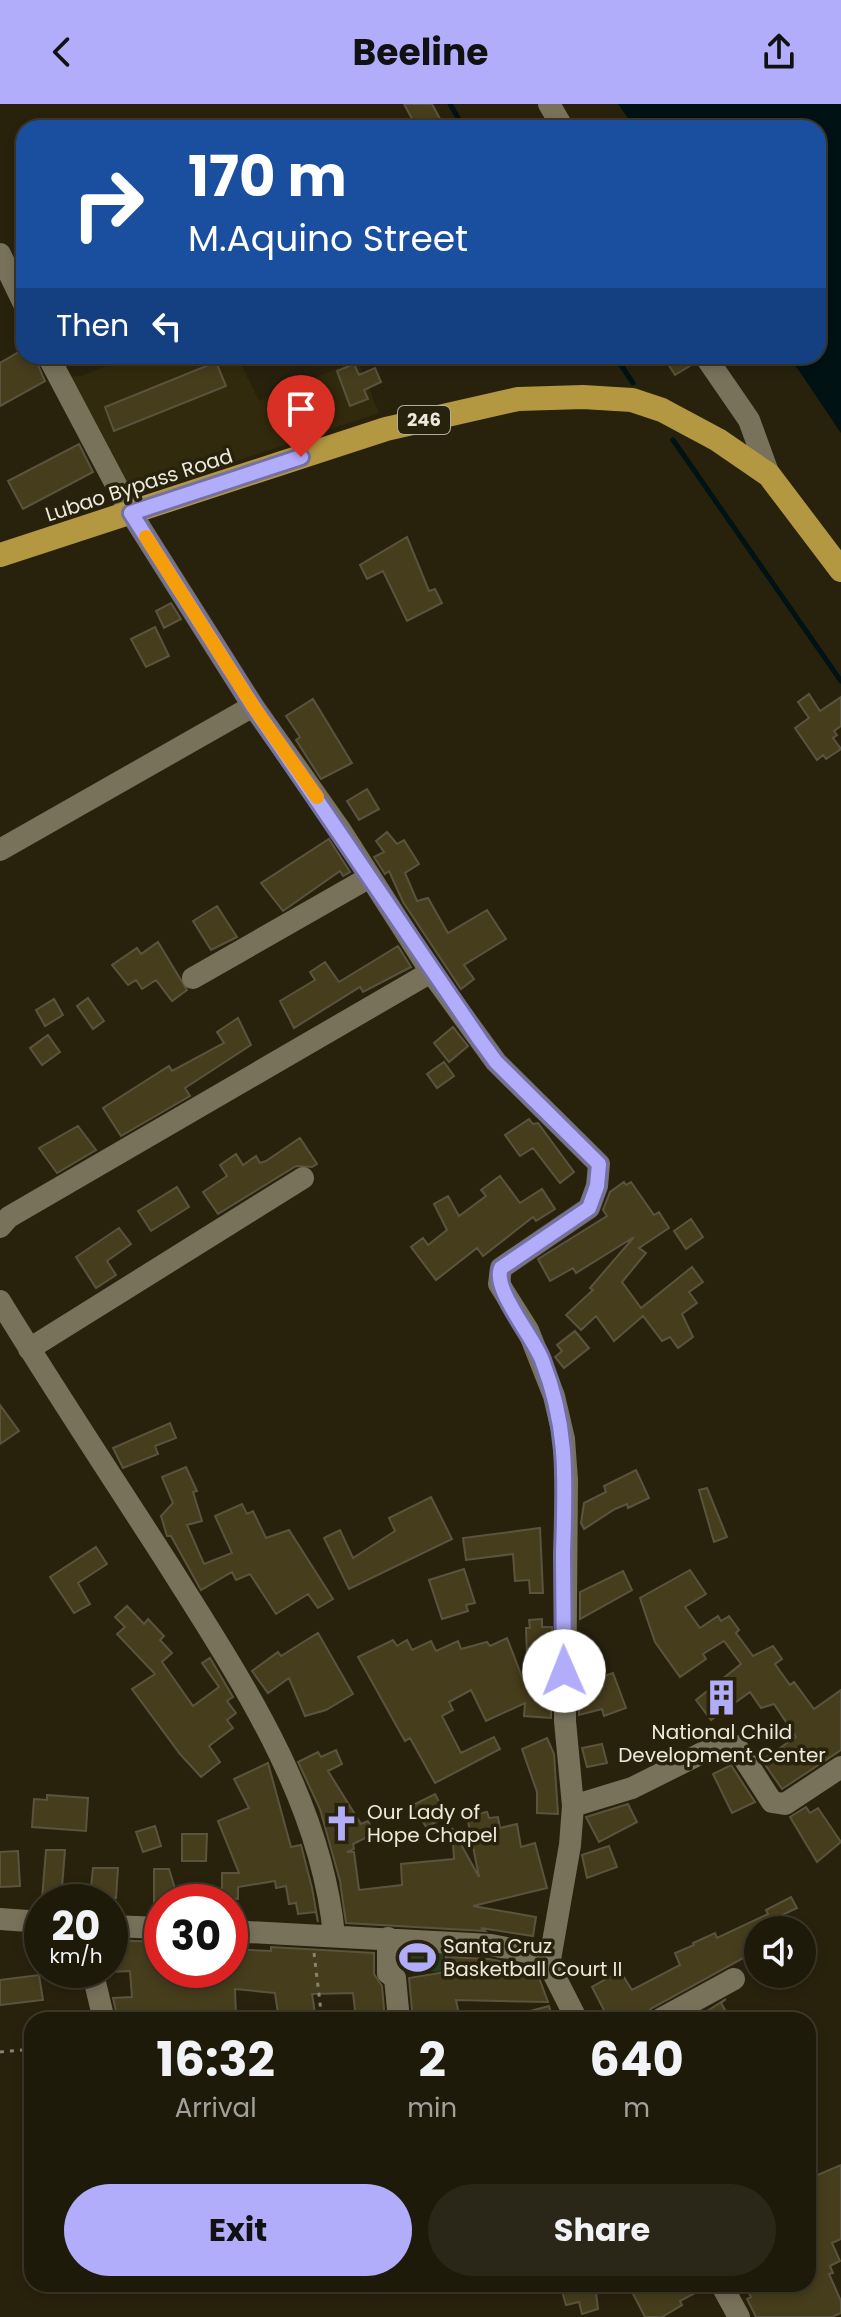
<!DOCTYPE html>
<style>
body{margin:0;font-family:Poppins,sans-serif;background:#2b2718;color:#f1f3f6;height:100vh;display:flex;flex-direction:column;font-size:30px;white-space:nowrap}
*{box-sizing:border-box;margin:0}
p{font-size:26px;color:#a1a19c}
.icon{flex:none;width:44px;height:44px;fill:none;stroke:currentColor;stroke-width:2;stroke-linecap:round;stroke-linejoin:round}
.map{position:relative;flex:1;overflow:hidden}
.drawer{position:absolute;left:24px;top:1908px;width:792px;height:280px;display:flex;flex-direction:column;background:#1e1a0a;border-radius:24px;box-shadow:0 4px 12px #0003,0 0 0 2px #3c382b}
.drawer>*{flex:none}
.hud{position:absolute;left:16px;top:16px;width:810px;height:244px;border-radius:24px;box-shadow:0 4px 12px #0003,0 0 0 2px #3c382b;background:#1a4fa0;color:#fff;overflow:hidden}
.controls{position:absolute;left:744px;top:1812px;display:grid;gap:16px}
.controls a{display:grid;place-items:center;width:72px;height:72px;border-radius:50%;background:#1e1a0a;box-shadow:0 4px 12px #0003,0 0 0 2px #3c382b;font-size:40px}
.speed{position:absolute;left:24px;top:1780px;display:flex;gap:16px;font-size:40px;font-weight:700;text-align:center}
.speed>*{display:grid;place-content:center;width:104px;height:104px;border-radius:50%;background:#1e1a0a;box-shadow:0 4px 12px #0003,0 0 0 2px #3c382b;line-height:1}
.speed small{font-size:20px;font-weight:400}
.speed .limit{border:12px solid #d22;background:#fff;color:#111}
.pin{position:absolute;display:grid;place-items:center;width:68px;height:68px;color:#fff;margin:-82px -34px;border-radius:50% 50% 50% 0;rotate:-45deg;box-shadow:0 0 8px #0007}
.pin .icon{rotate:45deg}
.me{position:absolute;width:88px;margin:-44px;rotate:359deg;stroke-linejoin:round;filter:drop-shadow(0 0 6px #0008)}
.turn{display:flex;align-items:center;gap:28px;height:168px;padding:0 40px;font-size:36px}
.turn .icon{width:104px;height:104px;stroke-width:2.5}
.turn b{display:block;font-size:56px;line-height:68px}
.then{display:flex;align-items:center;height:76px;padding:0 40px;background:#0003;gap:16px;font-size:30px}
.eta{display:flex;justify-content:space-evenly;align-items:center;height:136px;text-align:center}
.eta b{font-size:48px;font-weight:700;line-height:56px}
.cta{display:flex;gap:16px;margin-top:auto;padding:16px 40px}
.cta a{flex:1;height:92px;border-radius:48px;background:#b1adfa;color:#111;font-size:32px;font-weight:700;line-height:92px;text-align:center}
.cta a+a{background:#2b2718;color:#f1f3f6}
header{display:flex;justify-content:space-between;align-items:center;height:104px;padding:0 40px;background:#b1adfa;color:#111;font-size:36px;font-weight:700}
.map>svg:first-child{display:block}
.built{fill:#312a0d}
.green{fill:#243b24}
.water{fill:#001214}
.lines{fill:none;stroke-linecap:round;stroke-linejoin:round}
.stream{stroke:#001214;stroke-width:5}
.building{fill:#463d1c;stroke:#5a543e;stroke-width:2}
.path{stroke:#878271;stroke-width:3;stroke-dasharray:4 6;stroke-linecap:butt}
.minor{stroke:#78725b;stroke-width:22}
.highway{stroke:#b39841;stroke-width:24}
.route-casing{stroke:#7370a2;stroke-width:20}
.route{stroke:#b1adfa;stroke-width:14}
.slow{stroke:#f59e0b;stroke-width:14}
.labels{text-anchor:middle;stroke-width:7;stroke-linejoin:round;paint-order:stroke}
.shield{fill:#28220d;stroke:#b1ad9e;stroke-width:2}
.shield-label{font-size:18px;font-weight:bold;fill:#ece9dc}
.street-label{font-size:20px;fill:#ece9dc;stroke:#28220d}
.poi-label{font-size:20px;fill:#ece9dc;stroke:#28220d;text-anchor:start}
</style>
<header><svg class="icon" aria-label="back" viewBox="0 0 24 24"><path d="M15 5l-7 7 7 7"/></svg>Beeline<svg class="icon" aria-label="share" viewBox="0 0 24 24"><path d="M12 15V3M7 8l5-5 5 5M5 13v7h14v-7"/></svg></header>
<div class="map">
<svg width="841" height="2213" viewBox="0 0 841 2213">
<rect width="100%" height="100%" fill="#28220d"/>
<path class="built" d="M130,252H237L259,297L357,256L379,309L132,392L65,273L82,272Z"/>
<path class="green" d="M390,1838L444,1841L443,1868L389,1865Z"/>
<path class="water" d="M618,0H841V329L789,252H818V24H635Z"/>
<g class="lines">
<path class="stream" d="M450,0L464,24
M615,252L633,279
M673,336L841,577"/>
</g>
<path class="building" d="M404,0H432L445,24H417Z
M24,245V252H34L45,277L0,302V259Z
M663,252H691L693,260L675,271Z
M216,258L226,282L114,327L105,303Z
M354,260L359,271L375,264L381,278L364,286L368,295L350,302L337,267Z
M79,340L93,368L23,405L8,377Z
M407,433L429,487L435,485L442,499L407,517L383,467L367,475L360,461Z
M171,499L181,515L164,524L156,507Z
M155,523L169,552L146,563L131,535Z
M809,590L820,607L841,593V622L834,627L837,631L833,634L841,645L826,655L823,651L817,656L795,624L809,614L798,598Z
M313,595L352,659L321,675L296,636L300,633L286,612Z
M367,685L379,705L359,716L347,697Z
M387,728L397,740L404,736L419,760L405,769L417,797L428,794L448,829L487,806L506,835L464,861L474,875L461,885L403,798L389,767L385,770L374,753L384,748L376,737Z
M329,735L350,768L343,772L340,767L283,807L261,779Z
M217,802L237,833L211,846L193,817Z
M158,838L187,886L172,897L156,876L142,885L136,876L128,881L112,861L137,844L141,850Z
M398,842L411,863L363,888L360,883L294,924L280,897L315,876L310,868L325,858L339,878Z
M88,894L104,917L93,925L77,902Z
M54,895L63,911L45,922L36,906Z
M238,914L251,941L185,984L190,992L121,1032L103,1004L169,962L172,967L224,939L217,928Z
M453,923L468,942L449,958L434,939Z
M48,931L60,948L42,961L30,944Z
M444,958L454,972L437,984L427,970Z
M529,1015L533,1020L538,1019L574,1068L560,1079L533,1044L520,1052L505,1031Z
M78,1022L96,1046L57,1069L39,1044Z
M300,1034L317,1060L312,1063L296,1062L218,1110L203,1088L227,1072L220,1061L236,1050L243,1061L256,1052L260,1059L266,1057Z
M500,1072L520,1099L542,1085L555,1105L536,1117L533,1113L483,1152L477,1144L436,1176L411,1143L423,1134L428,1141L447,1126L434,1100L448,1092L459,1112L486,1092L481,1086Z
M624,1078L626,1081L631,1078L654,1111L659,1108L669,1124L639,1144L646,1149L622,1178L641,1204L692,1163L703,1178L689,1188L697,1199L682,1210L693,1233L678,1244L670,1233L662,1237L643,1212L614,1237L596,1212L581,1226L566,1211L593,1186L590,1184L634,1133L576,1169L573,1164L550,1177L538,1155L607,1112L603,1106L610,1088Z
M177,1083L189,1103L151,1127L138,1107Z
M691,1115L703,1133L686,1145L674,1127Z
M119,1124L131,1140L107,1157L116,1171L96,1184L76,1153Z
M575,1227L589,1244L564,1264L555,1253L562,1247L557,1241Z
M0,1301L19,1327L0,1340Z
M170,1319L176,1334L155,1342L158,1350L123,1364L113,1344Z
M186,1363L197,1387L193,1388L202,1417L187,1421L204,1460L232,1449L215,1412L242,1400L247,1410L253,1407L266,1434L289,1426L333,1495L318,1504L308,1490L276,1510L250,1470L236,1476L232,1468L201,1486L171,1432H167L161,1412L173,1399L162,1373Z
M636,1366L649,1394L628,1404L627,1400L615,1405L584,1425L581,1419L584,1399L606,1388L604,1382Z
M707,1384L727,1433L714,1438L699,1386Z
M431,1393L452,1435L349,1485L324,1434L340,1426L353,1454L395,1427L389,1414Z
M540,1424L543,1489H530L529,1476L515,1477L513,1450L466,1456L463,1434Z
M96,1443L107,1460L78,1479L90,1500L74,1509L50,1473Z
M464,1465L475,1499L466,1501L468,1507L442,1515L429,1476Z
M690,1466L706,1490L685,1503L700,1524L718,1512L721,1517L729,1512L739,1526L736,1529L753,1552L773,1542L782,1555L775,1560L790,1581L794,1578L814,1605L841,1586V1646L782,1685L762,1656L796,1633L774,1600L761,1604L750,1588L711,1616L696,1596L741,1560L724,1537L703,1550L706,1555L680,1573L655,1538L640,1494Z
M623,1467L632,1486L580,1515V1488Z
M127,1502L144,1520L148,1515L164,1532L160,1536L172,1549L162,1558L193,1602L219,1583L202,1559L210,1554L233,1593L227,1597L236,1609L227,1616L233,1624L209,1642L220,1658L201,1673L180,1650L132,1585L155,1570L117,1530L125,1523L115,1513Z
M542,1515V1523H552V1552L527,1553L526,1524H530L529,1516Z
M318,1529L353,1590L326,1606L305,1612L289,1574L268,1589L252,1567L278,1548L281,1552Z
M507,1534L524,1578L529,1583V1579L551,1581V1614L524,1612L525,1599L486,1617L471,1586L449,1598L453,1606L442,1612L461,1649L494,1633L500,1645L435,1679L410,1634L405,1637L358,1553L393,1536L397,1542L407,1536L412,1546L431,1537L436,1547L458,1537L461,1545L487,1538L490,1542Z
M613,1569L626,1604L604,1612L602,1605L579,1611V1573L588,1571L590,1577Z
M547,1634L554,1650L558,1710L537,1709V1688L522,1645Z
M602,1640L607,1659L587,1663L582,1644Z
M336,1646L342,1660L328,1667L361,1720L368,1717L375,1729L353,1740L354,1745L347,1748H354L359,1786L402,1781L401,1760L454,1755L452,1724L479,1773L467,1712L487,1708L489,1714L498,1713L500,1724L517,1720L521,1743L535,1739L547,1784L473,1802L536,1813L533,1832L481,1824L485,1827L346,1819L340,1777L320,1705L298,1658L318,1648L321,1653Z
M268,1659L291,1743L301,1741L312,1784L318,1818L316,1808L298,1810L296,1799L289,1800L286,1782L276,1784L275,1777L238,1783V1795L222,1794V1769H239L218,1717L249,1704L234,1675Z
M731,1661L755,1698L732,1709L713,1670Z
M435,1690L447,1713L426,1723L421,1714L416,1716L409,1703Z
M47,1691L88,1694L86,1727L32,1723L34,1695L47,1696Z
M628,1700L637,1718L599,1738L586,1713Z
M806,1703L810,1709L818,1704L841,1738L817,1758L790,1713Z
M155,1722L161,1742L143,1748L136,1728Z
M182,1730H207L206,1757H182Z
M609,1742L617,1763L587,1774L582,1751Z
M46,1746H65L61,1796L42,1795Z
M18,1747L20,1782L0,1783V1748Z
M93,1764H118L116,1794L90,1792Z
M154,1765H169L179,1798H154Z
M791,1793L797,1804L782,1811L786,1819L771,1826H758V1846L652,1904L637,1916H609L592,1883L620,1867L632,1886L680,1861L675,1849L694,1841L693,1839L715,1829L717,1834L768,1810L766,1806Z
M110,1836L160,1838V1866H230V1845L271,1847V1843L374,1849V1870L382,1882L385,1916H356L353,1889L312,1890L316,1916H279L275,1889L235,1885L236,1915L118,1916L113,1894L132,1893L130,1867L110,1868Z
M446,1853L489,1855L526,1862L538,1871L548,1898L456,1896L460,1916H413L409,1874L446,1868Z
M39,1871L43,1896L0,1901V1876Z
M726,1895L721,1899L731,1916H693Z
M549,1902L553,1916H511V1912Z
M841,2061V2135L832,2139L840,2157L830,2162L833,2169L829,2170L841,2197V2209L832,2213H756L747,2195L751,2193L746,2184L754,2180H808V2075Z
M560,2180H595L598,2205L582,2210L579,2198L566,2201Z
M628,2180H707L708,2182L680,2197L682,2201L662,2213H645Z"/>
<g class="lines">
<path class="path" d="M314,1849L322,1916
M0,1948L32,1945"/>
<path class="minor" d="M549,0L563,24
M0,150L24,200
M48,252L131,409L253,602L339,724L431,868L496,958L599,1060L597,1082L589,1104L501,1164L499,1180L528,1226L554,1292L564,1335L567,1376L565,1617L573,1702L570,1741L549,1861
M705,252L749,316L769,371
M0,746L253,602
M193,874L370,773
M0,1123L9,1113L431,868
M0,1197C55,1287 113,1374 170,1463C241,1576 321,1695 334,1831
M29,1245L303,1074
M573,1702L632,1684L720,1640L736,1642L772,1698L785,1700L841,1663
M0,1815L42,1818
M110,1822L162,1824
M230,1827L491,1841L531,1849L549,1861
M388,1834V1869L395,1874L399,1916
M549,1861L577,1916
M92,1866L104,1916
M659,1916L734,1875
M721,2180L739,2213"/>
<path class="highway" d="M0,451L386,325L518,295L583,293L632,296L662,306L718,336L769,371L841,466"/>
</g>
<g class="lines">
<defs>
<path id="route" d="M301,353L131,409L253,602L480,936L496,958L599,1060L597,1082L589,1104L501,1164C492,1185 533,1232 542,1256C569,1325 565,1378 563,1450C563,1489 564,1528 564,1567"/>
</defs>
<use href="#route" class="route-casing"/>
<use href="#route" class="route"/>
<path class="slow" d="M146,433L253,602L317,693"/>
</g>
<defs>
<symbol id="building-bare" viewBox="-9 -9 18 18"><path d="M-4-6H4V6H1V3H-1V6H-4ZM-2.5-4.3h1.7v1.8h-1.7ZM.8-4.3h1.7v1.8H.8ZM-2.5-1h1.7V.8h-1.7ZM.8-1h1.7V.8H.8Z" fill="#b1adfa" stroke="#28220d" stroke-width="2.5" paint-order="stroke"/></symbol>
<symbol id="church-bare" viewBox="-9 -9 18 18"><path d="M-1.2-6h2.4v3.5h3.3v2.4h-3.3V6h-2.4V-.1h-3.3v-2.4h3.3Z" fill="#b1adfa" stroke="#28220d" stroke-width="2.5" paint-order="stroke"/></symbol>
<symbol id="stadium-bare" viewBox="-9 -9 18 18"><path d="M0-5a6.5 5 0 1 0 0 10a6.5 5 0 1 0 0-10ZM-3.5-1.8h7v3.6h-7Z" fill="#b1adfa" stroke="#28220d" stroke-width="2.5" paint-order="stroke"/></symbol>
</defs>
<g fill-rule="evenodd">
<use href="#building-bare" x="696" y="1568" width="51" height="51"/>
<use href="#church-bare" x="316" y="1694" width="51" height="51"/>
<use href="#stadium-bare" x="392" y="1828" width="51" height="51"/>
</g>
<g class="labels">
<rect class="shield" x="398" y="302" width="52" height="28" rx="6"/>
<g class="shield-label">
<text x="424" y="322">246</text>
</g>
<g class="street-label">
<text transform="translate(139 381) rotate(-18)" y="7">Lubao Bypass Road</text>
</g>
<g class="poi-label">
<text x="722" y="1635" text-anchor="middle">National Child<tspan x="722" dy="23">Development Center</tspan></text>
<text x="367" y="1715">Our Lady of<tspan x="367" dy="23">Hope Chapel</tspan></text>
<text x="443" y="1849">Santa Cruz<tspan x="443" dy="23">Basketball Court II</tspan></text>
</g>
</g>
</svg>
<div class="controls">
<a><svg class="icon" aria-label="sound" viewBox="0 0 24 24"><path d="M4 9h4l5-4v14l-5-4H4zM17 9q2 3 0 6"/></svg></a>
</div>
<div class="speed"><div>20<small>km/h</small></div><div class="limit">30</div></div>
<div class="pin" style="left:301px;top:353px;background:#d93025"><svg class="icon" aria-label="arrive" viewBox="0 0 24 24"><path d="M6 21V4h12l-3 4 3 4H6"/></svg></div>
<svg class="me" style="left:564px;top:1567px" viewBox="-20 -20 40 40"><circle r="19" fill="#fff"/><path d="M0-13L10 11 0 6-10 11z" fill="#b1adfa"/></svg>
<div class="hud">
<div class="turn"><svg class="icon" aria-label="right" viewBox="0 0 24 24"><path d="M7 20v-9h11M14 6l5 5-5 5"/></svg><div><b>170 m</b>M.Aquino Street</div></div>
<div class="then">Then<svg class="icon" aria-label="left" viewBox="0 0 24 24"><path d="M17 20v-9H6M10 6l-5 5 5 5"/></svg></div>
</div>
<section class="drawer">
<div class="eta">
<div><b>16:32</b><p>Arrival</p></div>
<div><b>2</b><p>min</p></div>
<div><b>640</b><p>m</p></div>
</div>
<div class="cta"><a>Exit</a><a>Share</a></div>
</section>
</div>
